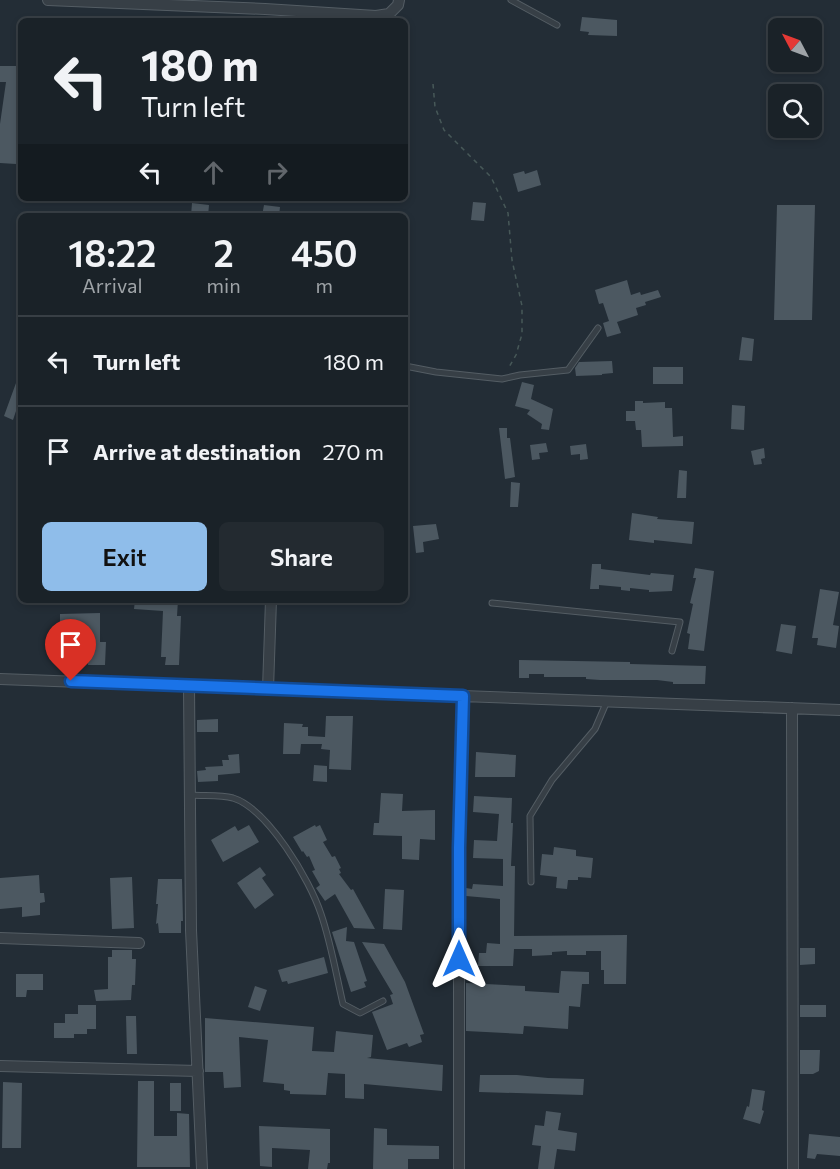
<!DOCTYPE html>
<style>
body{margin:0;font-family:Commissioner,sans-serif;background:#232a30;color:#f1f3f6;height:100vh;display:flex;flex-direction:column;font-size:22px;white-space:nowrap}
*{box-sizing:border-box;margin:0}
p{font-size:20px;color:#9fa4a8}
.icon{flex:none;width:33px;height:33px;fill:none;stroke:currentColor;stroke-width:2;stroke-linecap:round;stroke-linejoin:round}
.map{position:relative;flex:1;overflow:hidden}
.drawer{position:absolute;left:18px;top:213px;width:390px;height:390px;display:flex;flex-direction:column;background:#1a2228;border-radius:9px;box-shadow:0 3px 9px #0003,0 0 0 2px #383f45}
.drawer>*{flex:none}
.banner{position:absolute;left:18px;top:18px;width:390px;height:183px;border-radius:9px;box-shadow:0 3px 9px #0003,0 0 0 2px #383f45;background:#1a2228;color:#f1f3f6;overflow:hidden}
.needle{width:39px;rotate:311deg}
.tools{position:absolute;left:768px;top:18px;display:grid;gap:12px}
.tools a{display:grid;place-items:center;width:54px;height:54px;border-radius:9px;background:#1a2228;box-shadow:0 3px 9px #0003,0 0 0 2px #383f45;font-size:30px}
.pin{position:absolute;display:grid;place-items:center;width:51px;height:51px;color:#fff;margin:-62px -26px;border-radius:50% 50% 50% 0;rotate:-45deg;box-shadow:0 0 6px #0007}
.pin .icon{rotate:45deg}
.me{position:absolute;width:66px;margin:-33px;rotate:0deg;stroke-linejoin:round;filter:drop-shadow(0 0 4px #0008)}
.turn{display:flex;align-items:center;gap:21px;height:126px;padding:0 24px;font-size:27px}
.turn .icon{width:78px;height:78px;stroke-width:2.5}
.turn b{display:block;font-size:42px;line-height:51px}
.lanes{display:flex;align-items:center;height:57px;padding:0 24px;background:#0003;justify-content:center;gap:30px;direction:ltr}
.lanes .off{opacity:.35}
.eta{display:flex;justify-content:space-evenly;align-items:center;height:102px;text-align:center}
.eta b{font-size:36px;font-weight:600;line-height:42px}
.action{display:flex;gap:12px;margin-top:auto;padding:12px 24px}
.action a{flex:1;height:69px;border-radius:9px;background:#8fbdea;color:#111;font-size:24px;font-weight:600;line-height:69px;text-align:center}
.action a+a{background:#232a30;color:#f1f3f6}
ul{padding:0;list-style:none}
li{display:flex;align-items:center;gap:18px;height:90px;padding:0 24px;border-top:2px solid #383f45}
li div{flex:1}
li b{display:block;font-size:22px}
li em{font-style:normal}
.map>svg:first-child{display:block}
.building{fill:#4c5861}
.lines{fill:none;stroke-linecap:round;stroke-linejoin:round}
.service-casing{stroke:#545d64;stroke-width:7}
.minor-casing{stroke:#545d64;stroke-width:12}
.path{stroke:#475858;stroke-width:1.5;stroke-dasharray:4.5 4.5;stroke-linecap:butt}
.service{stroke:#373f46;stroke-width:5}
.minor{stroke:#373f46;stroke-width:10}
.route-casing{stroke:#114b97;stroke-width:15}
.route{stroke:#1a73e8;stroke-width:10}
</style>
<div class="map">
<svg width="840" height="1169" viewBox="0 0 840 1169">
<rect width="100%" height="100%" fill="#232d36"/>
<path class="building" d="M582,17L617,20V36L588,35L589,32L580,31Z
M0,66H21V107L16,164L0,163V124L6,82H0Z
M537,170L541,185L518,192L513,174L524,171L525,174Z
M473,202L486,203L484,221L471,220Z
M192,203L209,205L208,216H191Z
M264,205L280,207L279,216H262Z
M777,205H815L812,320H774Z
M627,280L631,295L640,292L641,295L658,290L661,297L645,302L646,305L636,308L638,315L617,322L621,333L607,337L603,323L609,321L603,303L599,304L595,290Z
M742,337L754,339L752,361L739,360Z
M612,361L613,373L602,374V375L576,376L575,368L579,362Z
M653,367H683V384H653Z
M20,372L21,410L17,408L13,420L4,416Z
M522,382L534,385L531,399L553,409L549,430L541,429L542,424L527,414L530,410L515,406Z
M635,401H643V403L665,402V408H672L673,437L683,436V446L642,447L641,430H636L635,421H626V411H635Z
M732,405L745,406L744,430L731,429Z
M499,428H507V438H510L515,477L505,479Z
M546,443L548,452L539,453L540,459L532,460L530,445Z
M586,444L588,459L580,460V454L571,455L570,446Z
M764,448L765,458L761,459L762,464L754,465L751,451Z
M679,470L687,471L686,498H677Z
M511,482L520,483L518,507H510Z
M632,513L658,517L657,519L694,522L692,544L654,540V543L629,540Z
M436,524L439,539L423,542L424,552L416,553L413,526Z
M592,564H601V569L650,575L651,573L674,575L672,591L649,592V590L630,588V591L621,590V587L599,585V589H590Z
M695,568L714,571L704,651L688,649L690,634L687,633L693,604L690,603L696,578H693Z
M820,589L839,592L833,625L839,626L836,648L817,645L818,638H812Z
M135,600H178L177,616H181L179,665H165L166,657H161L163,611L134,609Z
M100,613V642H106L105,665H88L89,628H73V631H68L67,664L54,663V634H60V614Z
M781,624L796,626L792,654L776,651Z
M519,660L630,662V664L706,666L705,684H673V682L657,680H600L586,679V677H544V674H529V678H519Z
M326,716H353L351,770L329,769L330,750L321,749L322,744H301L300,754H283L284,723L303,724L302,727H308V736L325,737Z
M218,719V732H197V720Z
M476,752L516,755L515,777H475Z
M239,754L240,773L218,775V781L198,782L197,771L206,770L205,767L223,766L222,760H229L228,755Z
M314,765L327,766V782L313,781Z
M381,793L403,794L402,811L435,810V840L420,839L419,860L402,859V836L373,835L374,823H379Z
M474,796L512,798L511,823H513L511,866H515L514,936L627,935L626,984H604V970H601V951H586V955H567V951L552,952V955L532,956V949H514L513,966H478L479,953H486L487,943L500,944V899L466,896V888L472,889L473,884L503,886V859L473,858L474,840L497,841L499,814L473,812Z
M249,825L259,842L223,862L211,840L235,826L238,831Z
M315,825L316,827L320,825L327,840L323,842L332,857L335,856L341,868L339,869L341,873L339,874L351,890L353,889L375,929L354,928L335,894L325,901L316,888L320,885L312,871L315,870L309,856L307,857L303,851L302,852L293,837Z
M554,847L576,850V856L593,858L591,878L578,877V880H568L567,889L556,888L557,877L540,875L542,854L553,855Z
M260,867L266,875L262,878L274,895L255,909L237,883Z
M39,875L40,893H44L45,902L40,903V915L22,917V907L0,909V878Z
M132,877L134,928L112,929L110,878Z
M158,879H182L183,921H181V933H159L158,923L156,924L158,904H156Z
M385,889L404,890L402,930L383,929Z
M347,927L346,941L354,942L367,981L364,982L366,987L351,992L332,932Z
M362,942L384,944L405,982L424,1034L420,1035L422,1042L409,1047L407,1043L387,1050L372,1012L393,1004L390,995L393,994Z
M800,948H815V964L800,965Z
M112,950H132V959H136L135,985H132L131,1000L96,1001L94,990L108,989V957H112Z
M324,957L328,973L288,984L287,981L282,982L278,970Z
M561,971L589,972V984H582L580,1007L569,1006L568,1029L524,1026L523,1034L466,1031V983L525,986V991L559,993Z
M16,974H43V990H27L26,997H16Z
M255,986L267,990L260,1011L248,1007Z
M78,1005H96V1029H87V1034H74V1038H54V1023H65V1014H78Z
M800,1005H826V1017H800Z
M126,1016H136L137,1054H127Z
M205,1018L314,1027L312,1051L334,1052L336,1031L373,1035L371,1057L367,1058L443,1065L442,1091L364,1084V1099L345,1098V1074L328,1073L326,1095L290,1094V1091L284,1090V1084L263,1082L268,1040L239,1037L241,1087L224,1088L223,1072H205Z
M800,1050H820L819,1071L813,1074H800Z
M480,1075H517L548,1078L584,1079L583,1095L479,1092Z
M138,1081H154V1136H177V1113L189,1114L190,1167H137Z
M3,1082L22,1083L21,1148H2Z
M170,1083H181V1111H170Z
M752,1089L765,1091L762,1110L764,1111L760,1124L743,1119L747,1106L749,1107Z
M546,1111L561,1113L558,1130L577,1133L575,1151L557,1149L554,1169H538L541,1146L532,1145L535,1125L544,1126Z
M259,1126L330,1129V1163H328L327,1169H308L310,1150L272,1148V1167L260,1166Z
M374,1128L387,1129V1145L439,1146V1159H408V1169H373Z
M809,1134L840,1137V1156L817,1154L815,1159L807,1158Z"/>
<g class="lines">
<defs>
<path id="service" d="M511,0L557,25
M405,366L436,372L502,379L520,375L568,370L598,328
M492,603L680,622L672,651
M191,795C205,796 221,795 233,798C268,809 310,880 321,914C331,943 336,974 343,1004L360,1013L383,1001
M531,882L530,816L552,780L595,729L607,701"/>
<path id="minor" d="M48,0L265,9L376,16L389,14L398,5L399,0
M0,679L840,710
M189,686L191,930L202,1169
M268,689L271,600
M792,708L793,1169
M0,938L139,943
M0,1066L198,1071
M459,1169V848L463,696"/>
</defs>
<use href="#service" class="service-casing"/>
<use href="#minor" class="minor-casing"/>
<path class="path" d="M433,84L435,107L444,130L491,177L508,213L512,260L522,306V334L516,355L508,369"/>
<use href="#service" class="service"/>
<use href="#minor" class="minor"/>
</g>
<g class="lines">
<defs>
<path id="route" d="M71,681L463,696L459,848V959"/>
</defs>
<use href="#route" class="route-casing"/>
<use href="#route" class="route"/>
</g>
</svg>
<div class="tools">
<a><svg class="needle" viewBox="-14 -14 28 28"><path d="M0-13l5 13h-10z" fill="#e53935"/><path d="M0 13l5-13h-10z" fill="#9fa4a8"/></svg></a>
<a><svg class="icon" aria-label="search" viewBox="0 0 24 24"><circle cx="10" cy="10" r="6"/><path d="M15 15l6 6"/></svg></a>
</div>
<div class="pin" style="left:71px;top:681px;background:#d93025"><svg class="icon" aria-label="arrive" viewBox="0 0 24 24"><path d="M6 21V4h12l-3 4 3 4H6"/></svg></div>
<svg class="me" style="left:459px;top:959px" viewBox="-20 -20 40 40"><path d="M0-17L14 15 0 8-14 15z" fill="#1a73e8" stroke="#fff" stroke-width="4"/></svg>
<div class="banner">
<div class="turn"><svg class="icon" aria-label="left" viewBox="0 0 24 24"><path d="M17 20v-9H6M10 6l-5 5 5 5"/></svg><div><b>180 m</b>Turn left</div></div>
<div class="lanes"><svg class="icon" aria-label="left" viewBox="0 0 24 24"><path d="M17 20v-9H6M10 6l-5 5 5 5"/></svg><svg class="icon off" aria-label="ahead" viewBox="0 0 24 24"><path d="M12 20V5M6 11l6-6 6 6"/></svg><svg class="icon off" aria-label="right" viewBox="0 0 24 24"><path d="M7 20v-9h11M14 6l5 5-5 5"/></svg></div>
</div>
<section class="drawer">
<div class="eta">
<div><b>18:22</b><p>Arrival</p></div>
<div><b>2</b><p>min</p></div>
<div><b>450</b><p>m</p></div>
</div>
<ul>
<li><svg class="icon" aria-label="left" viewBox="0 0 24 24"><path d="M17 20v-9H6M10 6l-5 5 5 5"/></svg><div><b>Turn left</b></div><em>180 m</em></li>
<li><svg class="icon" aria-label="arrive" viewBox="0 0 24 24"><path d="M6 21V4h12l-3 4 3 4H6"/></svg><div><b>Arrive at destination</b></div><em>270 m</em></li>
</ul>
<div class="action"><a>Exit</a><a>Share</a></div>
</section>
</div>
